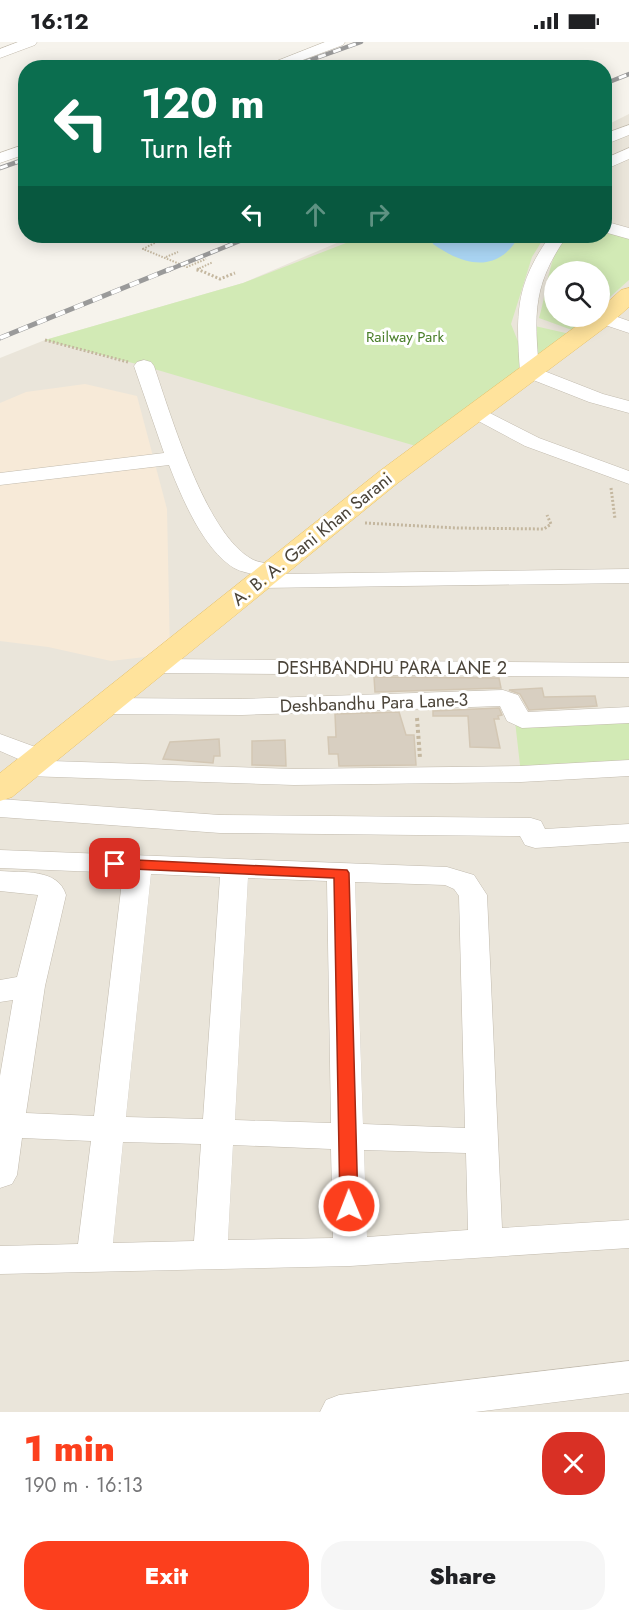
<!DOCTYPE html>
<meta charset="utf-8">
<style>
body{margin:0;font-family:Jost,sans-serif;background:#f6f6f6;color:#202124;height:100vh;display:flex;flex-direction:column;font-size:22px;white-space:nowrap}
*{box-sizing:border-box;margin:0}
p{font-size:20px;color:#757577}
.icon{flex:none;width:33px;height:33px;fill:none;stroke:currentColor;stroke-width:2;stroke-linecap:round;stroke-linejoin:round}
.map{position:relative;height:1370px;overflow:hidden}
.side{display:flex;flex-direction:column;background:#fff;flex:1}
.side>*{flex:none}
.top-card{position:absolute;left:18px;top:18px;width:594px;height:183px;border-radius:24px;box-shadow:0 3px 15px #0003;background:#0b6e4f;color:#fff;overflow:hidden}
.tools{position:absolute;left:544px;top:219px;display:grid;gap:12px}
.tools a{display:grid;place-items:center;width:66px;height:66px;border-radius:50%;background:#fff;box-shadow:0 3px 15px #0003;font-size:30px}
.pin{position:absolute;display:grid;place-items:center;width:51px;height:51px;color:#fff;margin:-26px;border-radius:12px;box-shadow:0 3px 9px #0006}
.me{position:absolute;width:66px;margin:-33px;rotate:359deg;stroke-linejoin:round;filter:drop-shadow(0 0 4px #0008)}
.turn{display:flex;align-items:center;gap:21px;height:126px;padding:0 24px;font-size:27px}
.turn .icon{width:78px;height:78px;stroke-width:2.5}
.turn b{display:block;font-size:42px;line-height:51px}
.lanes{display:flex;align-items:center;height:57px;padding:0 24px;background:#0003;justify-content:center;gap:30px;direction:ltr}
.lanes .off{opacity:.35}
.round{display:grid;place-items:center;flex:none;width:63px;height:63px;border-radius:24px;background:#f6f6f6}
.summary{display:flex;align-items:center;justify-content:space-between;height:102px;padding:0 24px}
h1{font-size:36px;font-weight:800;line-height:45px;color:#fc3f1d}
.primary-button{display:flex;gap:12px;margin-top:auto;padding:12px 24px}
.primary-button a{flex:1;height:69px;border-radius:24px;background:#fc3f1d;color:#fff;font-size:24px;font-weight:800;line-height:69px;text-align:center}
.primary-button a+a{background:#f6f6f6;color:#202124}
.status{display:flex;justify-content:space-between;align-items:center;height:42px;padding:0 30px;background:#fff;direction:ltr}
.status svg{height:16px;fill:currentColor}
.map>svg:first-child{display:block}
.residential{fill:#eae5da;fill-rule:evenodd}
.commercial{fill:#f7ead8}
.green{fill:#d2eab5}
.water{fill:#a9d4f2}
.building{fill:#d8cfc1;stroke:#d3c7b4;stroke-width:1.5}
.lines{fill:none;stroke-linecap:round;stroke-linejoin:round}
.minor-casing{stroke:#c2bbae;stroke-width:1}
.major-casing{stroke:#e6c16a;stroke-width:1}
.path-far2{stroke:#c4b79f;stroke-width:2;stroke-dasharray:1.5 1.5;stroke-linecap:butt}
.path-far1{stroke:#c4b79f;stroke-width:3;stroke-dasharray:2 2;stroke-linecap:butt}
.path{stroke:#c4b79f;stroke-width:4;stroke-dasharray:3 3;stroke-linecap:butt}
.minor{fill:#fff;fill-rule:evenodd}
.major{fill:#ffe39c;fill-rule:evenodd}
.rail-far1-casing{stroke:#9a9a9a;stroke-width:4.5}
.rail-casing{stroke:#9a9a9a;stroke-width:5}
.rail-far1{stroke:#fff;stroke-width:3;stroke-dasharray:8;stroke-linecap:butt}
.rail{stroke:#fff;stroke-width:4;stroke-dasharray:10;stroke-linecap:butt}
.route{fill:#fc3f1d;stroke:#a42913;stroke-width:1.5}
.labels{text-anchor:middle;stroke-width:6;stroke-linejoin:round;paint-order:stroke}
.far-park-label{font-size:15px;fill:#4a7f2a;stroke:#fff}
.street-label{font-size:18px;fill:#4b4439;stroke:#fff}
</style>
<div class="status"><b>16:12</b><svg viewBox="0 0 49 12"><path d="M0 12V9h3v3zM5 12V6h3v6zM10 12V3h3v9zM15 12V0h3v12zM26 1h20v11H26zM47 4h2v5h-2z"/></svg></div>
<div class="map">
<svg width="629" height="1370" viewBox="0 0 629 1370">
<rect width="100%" height="100%" fill="#f6f3ec"/>
<path class="residential" d="M629,72V1370H0V316L45,298L243,241L353,194H604L605,84ZM555,230H600V274H555Z"/>
<path class="commercial" d="M85,342L137,354L167,467L170,612L111,619L48,605L0,599V361L26,350Z"/>
<path class="green" d="M605,186L629,192V238L600,264V230H555V274L588,275L572,288L539,276C547,250 548,215 565,194H604Z
M364,194H545L532,215L511,282L529,327L526,282L579,294L426,407L144,324L45,298L243,241Z
M629,673V726L521,732L515,679Z"/>
<path class="water" d="M431,194H519C498,232 464,224 433,202Z"/>
<path class="building" d="M374,635L499,636L501,646L375,650Z
M542,646L544,655L595,654L597,664L529,668L520,652L509,648Z
M499,666L502,673L498,674L499,677H494L500,706L470,705L468,674H433V669Z
M399,670L406,693H414L416,723L339,724L338,712H329L328,695H336L335,672Z
M219,697L220,714H214L213,721L163,717L170,700Z
M285,698L286,724L252,723V699Z"/>
<g class="lines">
<defs>
<path id="minor" d="M18,0H37L35,3L0,16V7Z
M325,0H345L343,3L281,26H259Z
M629,83V93L604,103V92Z
M26,102V112L0,121V111Z
M629,106V117L604,128V117Z
M604,179L629,186V197L604,190Z
M550,194H567C533,242 534,271 539,327L603,352L629,359V371L589,360L523,334L520,330C516,272 515,243 550,194Z
M603,270L629,279V291L596,280L595,274H600V271Z
M144,318L151,320L154,324C171,374 205,489 250,516C259,522 272,521 282,523L285,528L283,532L629,527V541L259,546L251,544L247,539L251,534L257,533C249,531 241,530 234,526C203,507 182,456 169,423L0,443V431L164,411L134,324L137,320Z
M476,364L539,396L629,429V442L525,404L469,374L466,370L469,366Z
M155,617L629,621V635L155,631L146,629L143,624L146,619Z
M503,648L518,653L528,670L629,665V681L522,686L507,679L500,664L242,673L106,672L97,669L93,664L97,659L106,656L242,657Z
M0,692L49,710L53,716L51,719L294,727L521,724L629,718V734L521,740L294,743L27,734L18,732L14,726L18,720L23,719L0,709Z
M0,757L220,773L531,776L541,779L545,787L629,782V800L535,806L525,803L520,794L220,791L0,775Z
M0,808L447,825L474,833L487,853L502,1186L629,1178V1206L350,1224L0,1232V1204L78,1202L91,1099L22,1096L17,1133L12,1142L0,1146V1034L13,958L0,960V938L17,935L38,853L0,849V829C23,831 58,826 66,853L45,944L26,1071L94,1074L123,831L0,826ZM151,832L220,835L203,1077L126,1075ZM248,836L327,839L331,1081L235,1078ZM355,840L445,843L454,847L459,854L465,1086L363,1082ZM123,1100L201,1102L194,1199L113,1201ZM233,1103L331,1107L333,1196L228,1198ZM364,1108L466,1111L468,1188L367,1195Z
M629,1319V1351L475,1370H320L326,1358L339,1353Z"/>
<path id="major" d="M629,246V265L611,281L399,440L12,755L0,759V731L381,428L590,274H600V267L621,248Z"/>
</defs>
<use href="#minor" class="minor-casing"/>
<use href="#major" class="major-casing"/>
<path class="path-far2" d="M604,70H611V73
M168,194L143,207L187,225L206,217
M166,215L178,210
M198,229L196,228L213,220"/>
<path class="path-far1" d="M197,227L220,237L235,231
M45,298L128,320
M611,446L615,477
M365,481L457,486L544,487L551,482L547,473"/>
<path class="path" d="M417,676L420,716"/>
<use href="#minor" class="minor"/>
<use href="#major" class="major"/>
<defs>
<path id="rail-far1" d="M288,26L361,0
M604,42L629,32
M0,126L26,117
M166,229L252,194"/>
<path id="rail" d="M0,296L170,227"/>
</defs>
<use href="#rail-far1" class="rail-far1-casing"/>
<use href="#rail" class="rail-casing"/>
<use href="#rail-far1" class="rail-far1"/>
<use href="#rail" class="rail"/>
</g>
<path class="route" d="M115,817L347,828L349,831L358,1164L355,1169L349,1171L343,1169L340,1164L334,836L110,826L108,822L110,818Z"/>
<g class="labels">
<g class="far-park-label">
<text x="405" y="300">Railway Park</text>
</g>
<g class="street-label">
<text transform="translate(312 497) rotate(-39)" y="6">A. B. A. Gani Khan Sarani</text>
<text x="392" y="632">DESHBANDHU PARA LANE 2</text>
<text transform="translate(374 661) rotate(-2)" y="6">Deshbandhu Para Lane-3</text>
</g>
</g>
</svg>
<div class="tools">
<a><svg class="icon" aria-label="search" viewBox="0 0 24 24"><circle cx="10" cy="10" r="6"/><path d="M15 15l6 6"/></svg></a>
</div>
<div class="pin" style="left:115px;top:822px;background:#d93025"><svg class="icon" aria-label="arrive" viewBox="0 0 24 24"><path d="M6 21V4h12l-3 4 3 4H6"/></svg></div>
<svg class="me" style="left:349px;top:1164px" viewBox="-20 -20 40 40"><circle r="17" fill="#fc3f1d" stroke="#fff" stroke-width="3"/><path d="M0-11L8 9 0 5-8 9z" fill="#fff"/></svg>
<div class="top-card">
<div class="turn"><svg class="icon" aria-label="left" viewBox="0 0 24 24"><path d="M17 20v-9H6M10 6l-5 5 5 5"/></svg><div><b>120 m</b>Turn left</div></div>
<div class="lanes"><svg class="icon" aria-label="left" viewBox="0 0 24 24"><path d="M17 20v-9H6M10 6l-5 5 5 5"/></svg><svg class="icon off" aria-label="ahead" viewBox="0 0 24 24"><path d="M12 20V5M6 11l6-6 6 6"/></svg><svg class="icon off" aria-label="right" viewBox="0 0 24 24"><path d="M7 20v-9h11M14 6l5 5-5 5"/></svg></div>
</div>
</div>
<section class="side">
<div class="summary"><div><h1>1 min</h1><p>190 m · 16:13</p></div><a class="round" style="background:#d93025;color:#fff"><svg class="icon" aria-label="close" viewBox="0 0 24 24"><path d="M6 6l12 12M18 6L6 18"/></svg></a></div>
<div class="primary-button"><a>Exit</a><a>Share</a></div>
</section>
